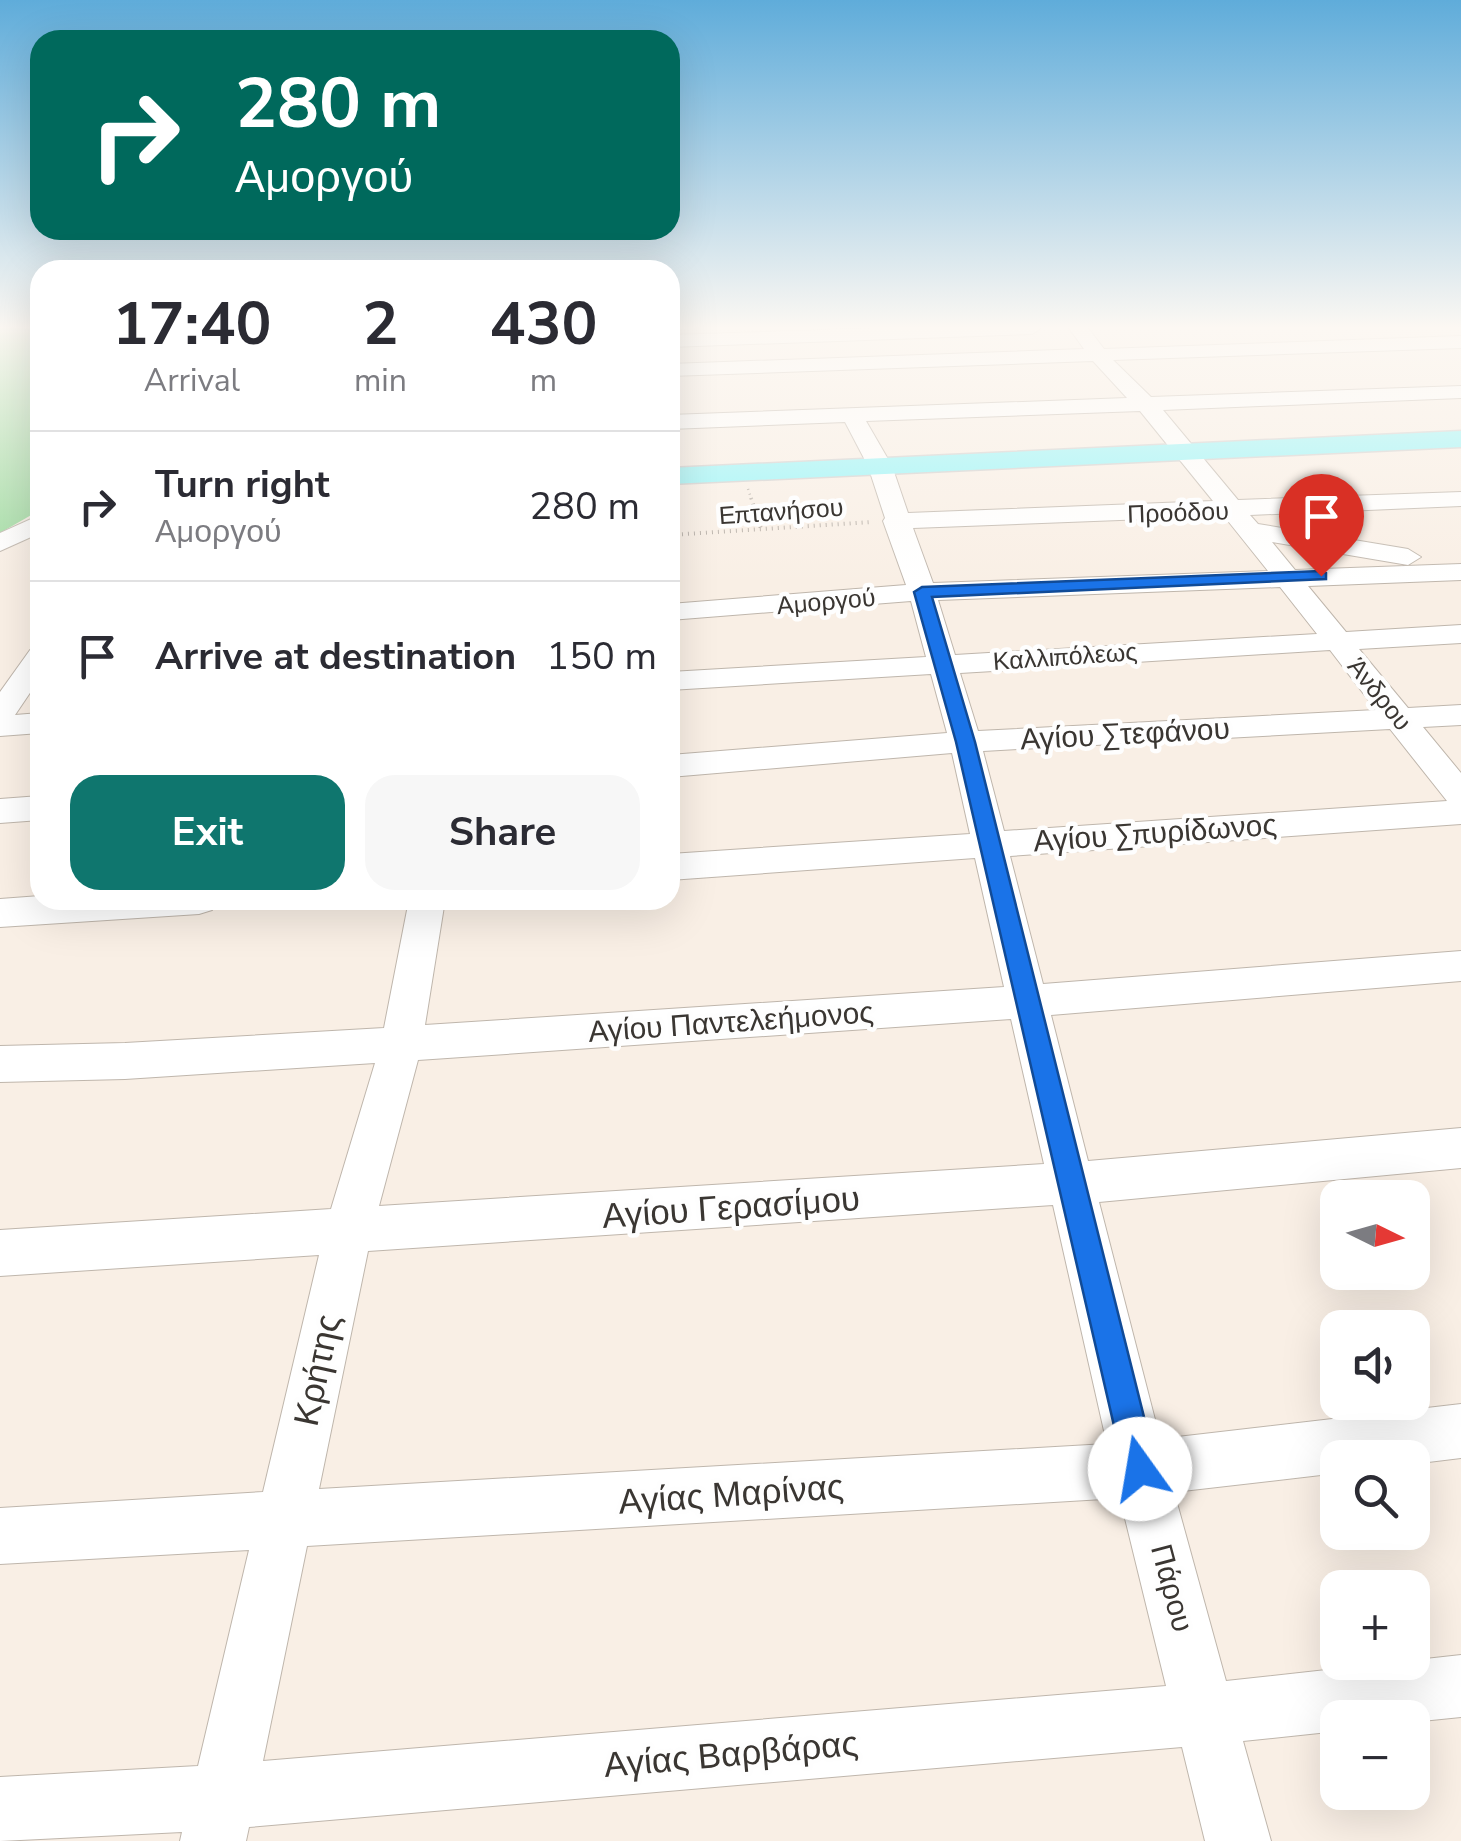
<!DOCTYPE html>
<meta charset="utf-8">
<style>
body{margin:0;font-family:"Nunito Sans",sans-serif;background:#f7f7f7;color:#2b2b33;height:100vh;display:flex;flex-direction:column;font-size:38px;white-space:nowrap}
*{box-sizing:border-box;margin:0}
p{font-size:32px;color:#7c7c81}
.icon{flex:none;width:55px;height:55px;fill:none;stroke:currentColor;stroke-width:2;stroke-linecap:round;stroke-linejoin:round}
.map{position:relative;flex:1;overflow:hidden}
.drawer{position:absolute;left:30px;top:260px;width:650px;height:650px;display:flex;flex-direction:column;background:#fff;border-radius:30px;box-shadow:0 10px 40px #0002}
.drawer>*{flex:none}
.top-card{position:absolute;left:30px;top:30px;width:650px;height:210px;border-radius:30px;box-shadow:0 10px 40px #0002;background:#00695c;color:#fff;overflow:hidden}
.needle{width:65px;rotate:95deg}
.fabs{position:absolute;left:1320px;top:1180px;display:grid;gap:20px}
.fabs a{display:grid;place-items:center;width:110px;height:110px;border-radius:20px;background:#fff;box-shadow:0 10px 40px #0002;font-size:50px}
.pin{position:absolute;display:grid;place-items:center;width:85px;height:85px;color:#fff;margin:-102px -42px;border-radius:50% 50% 50% 0;rotate:-45deg;box-shadow:0 0 10px #0007}
.pin .icon{rotate:45deg}
.me{position:absolute;width:110px;margin:-55px;rotate:347deg;stroke-linejoin:round;filter:drop-shadow(0 0 8px #0008)}
.turn{display:flex;align-items:center;gap:35px;height:210px;padding:0 40px;font-size:45px}
.turn .icon{width:130px;height:130px;stroke-width:2.5}
.turn b{display:block;font-size:70px;line-height:85px}
.eta{display:flex;justify-content:space-evenly;align-items:center;height:170px;text-align:center}
.eta b{font-size:60px;font-weight:700;line-height:70px}
.button{display:flex;gap:20px;margin-top:auto;padding:20px 40px}
.button a{flex:1;height:115px;border-radius:30px;background:#0f766e;color:#fff;font-size:40px;font-weight:700;line-height:115px;text-align:center}
.button a+a{background:#f7f7f7;color:#2b2b33}
ul{padding:0;list-style:none}
li{display:flex;align-items:center;gap:30px;height:150px;padding:0 40px;border-top:2px solid #e1e1e2}
li div{flex:1}
li b{display:block;font-size:38px}
li em{font-style:normal}
.map>svg:first-child{display:block}
.green{fill:#9fdca1}
.lines{fill:none;stroke-linecap:round;stroke-linejoin:round}
.minor-casing{stroke:#bfb6ac;stroke-width:2}
.major-casing{stroke:#d0cfce;stroke-width:3}
.path-far1{stroke:#b0a8a0;stroke-width:2.5;stroke-dasharray:1 4;stroke-linecap:butt}
.path{stroke:#b0a8a0;stroke-width:4;stroke-dasharray:1 5;stroke-linecap:butt}
.minor{fill:#fff;fill-rule:evenodd}
.major{fill:#92f6fa;fill-rule:evenodd}
.route{fill:#1a73e8;stroke:#114b97;stroke-width:2.5}
.labels{text-anchor:middle;stroke-width:9;stroke-linejoin:round;paint-order:stroke}
.far-street-label{font-size:25px;fill:#3a3632;stroke:#fefefe}
.street-label{font-size:30px;fill:#3a3632;stroke:#fefefe}
.near-street-label{font-size:35px;fill:#3a3632;stroke:#fefefe}
</style>
<div class="map">
<svg width="1461" height="1841" viewBox="0 0 1461 1841">
<rect width="100%" height="100%" fill="#f9efe5"/>
<path class="green" d="M0,328H40V510L0,533Z"/>
<g class="lines">
<defs>
<path id="minor" d="M881,328H1041L1032,334L670,347V335Z
M1069,328H1088L1104,349L1461,336V348L1113,360L1151,397L1461,386V398L1163,410L1238,500L1461,492V506L1250,515L1258,524L1408,549L1421,557L1408,565L1272,542L1295,570L1461,564V580L1308,586L1346,632L1461,625V643L1359,649L1408,708L1461,705V725L1423,727L1461,773V824L1010,856L1043,984L1461,951V981L1051,1015L1088,1161L1461,1128V1168L1099,1202L1160,1439L1461,1404V1458L1412,1464V1458H1338V1473L1174,1492L1226,1681L1461,1655V1717L1412,1722V1718H1338V1731L1243,1741L1271,1841H1205L1182,1747L249,1827L246,1841H180L182,1832L0,1841V1777L198,1766L249,1550L0,1564V1508L263,1492L319,1255L0,1276V1230L331,1209L375,1063L125,1079L0,1082V1046L125,1043L384,1028L409,900H445L425,1025L1004,987L975,858L670,880V854L970,834L952,753L670,777V755L947,733L931,674L670,690V672L926,657L911,601L670,620V604L906,585L883,521L885,518L868,466L845,422L670,429V415L1127,398L1093,361L670,376V364L1084,349ZM1140,411L1213,501L908,513L892,466L866,421ZM1224,516L1268,571L933,583L913,528ZM1280,587L1317,634L955,655L938,600ZM1330,650L1376,710L978,731L960,673ZM1390,729L1447,801L1004,831L983,751ZM1011,1019L1044,1164L379,1206L418,1060ZM1053,1205L1107,1444L319,1489L368,1251ZM1120,1498L1166,1686L263,1761L307,1546Z
M40,515V533L0,551V533Z
M40,647V678L15,715L40,713V733L0,736V692L30,650Z
M40,796V820L0,823V799Z
M40,896V900H217L212,910L199,914L0,927V899Z"/>
<path id="major" d="M1461,431V447L670,484V468Z"/>
</defs>
<use href="#minor" class="minor-casing"/>
<use href="#major" class="major-casing"/>
<path class="path-far1" d="M748,489L752,501"/>
<path class="path" d="M751,498L761,529
M670,535L872,522"/>
<use href="#minor" class="minor"/>
<use href="#major" class="major"/>
</g>
<linearGradient id="sky" x2="0" y2="1"><stop stop-color="#5facda"/><stop offset="0.56" stop-color="#fcf8f3"/><stop offset="1" stop-color="#fcf8f3" stop-opacity="0"/></linearGradient>
<rect width="1461" height="585" fill="url(#sky)"/>
<path class="route" d="M1321,571L1326,573V579L932,597L975,742L1157,1469L1152,1480L1140,1485L1129,1480L1124,1469L956,742L914,592L922,587Z"/>
<g class="labels">
<g class="far-street-label">
<text transform="translate(781 511) rotate(-4)" y="9">Επτανήσου</text>
<text transform="translate(1178 512) rotate(-2)" y="9">Προόδου</text>
<text transform="translate(826 601) rotate(-5)" y="9">Αμοργού</text>
<text transform="translate(1065 656) rotate(-4)" y="9">Καλλιπόλεως</text>
<text transform="translate(1380 694) rotate(51)" y="9">Άνδρου</text>
</g>
<g class="street-label">
<text transform="translate(1125 734) rotate(-3)" y="10">Αγίου Στεφάνου</text>
<text transform="translate(1155 833) rotate(-4)" y="10">Αγίου Σπυρίδωνος</text>
<text transform="translate(731 1022) rotate(-4)" y="10">Αγίου Παντελεήμονος</text>
<text transform="translate(1172 1588) rotate(75)" y="10">Πάρου</text>
</g>
<g class="near-street-label">
<text transform="translate(731 1207) rotate(-4)" y="12">Αγίου Γερασίμου</text>
<text transform="translate(317 1370) rotate(-78)" y="12">Κρήτης</text>
<text transform="translate(731 1494) rotate(-4)" y="12">Αγίας Μαρίνας</text>
<text transform="translate(731 1754) rotate(-5)" y="12">Αγίας Βαρβάρας</text>
</g>
</g>
</svg>
<div class="fabs">
<a><svg class="needle" viewBox="-14 -14 28 28"><path d="M0-13l5 13h-10z" fill="#e53935"/><path d="M0 13l5-13h-10z" fill="#7c7c81"/></svg></a>
<a><svg class="icon" aria-label="sound" viewBox="0 0 24 24"><path d="M4 9h4l5-4v14l-5-4H4zM17 9q2 3 0 6"/></svg></a>
<a><svg class="icon" aria-label="search" viewBox="0 0 24 24"><circle cx="10" cy="10" r="6"/><path d="M15 15l6 6"/></svg></a>
<a>+</a>
<a>−</a>
</div>
<div class="pin" style="left:1321px;top:576px;background:#d93025"><svg class="icon" aria-label="arrive" viewBox="0 0 24 24"><path d="M6 21V4h12l-3 4 3 4H6"/></svg></div>
<svg class="me" style="left:1140px;top:1469px" viewBox="-20 -20 40 40"><circle r="19" fill="#fff"/><path d="M0-13L10 11 0 6-10 11z" fill="#1a73e8"/></svg>
<div class="top-card">
<div class="turn"><svg class="icon" aria-label="right" viewBox="0 0 24 24"><path d="M7 20v-9h11M14 6l5 5-5 5"/></svg><div><b>280 m</b>Αμοργού</div></div>
</div>
<section class="drawer">
<div class="eta">
<div><b>17:40</b><p>Arrival</p></div>
<div><b>2</b><p>min</p></div>
<div><b>430</b><p>m</p></div>
</div>
<ul>
<li><svg class="icon" aria-label="right" viewBox="0 0 24 24"><path d="M7 20v-9h11M14 6l5 5-5 5"/></svg><div><b>Turn right</b><p>Αμοργού</p></div><em>280 m</em></li>
<li><svg class="icon" aria-label="arrive" viewBox="0 0 24 24"><path d="M6 21V4h12l-3 4 3 4H6"/></svg><div><b>Arrive at destination</b></div><em>150 m</em></li>
</ul>
<div class="button"><a>Exit</a><a>Share</a></div>
</section>
</div>
